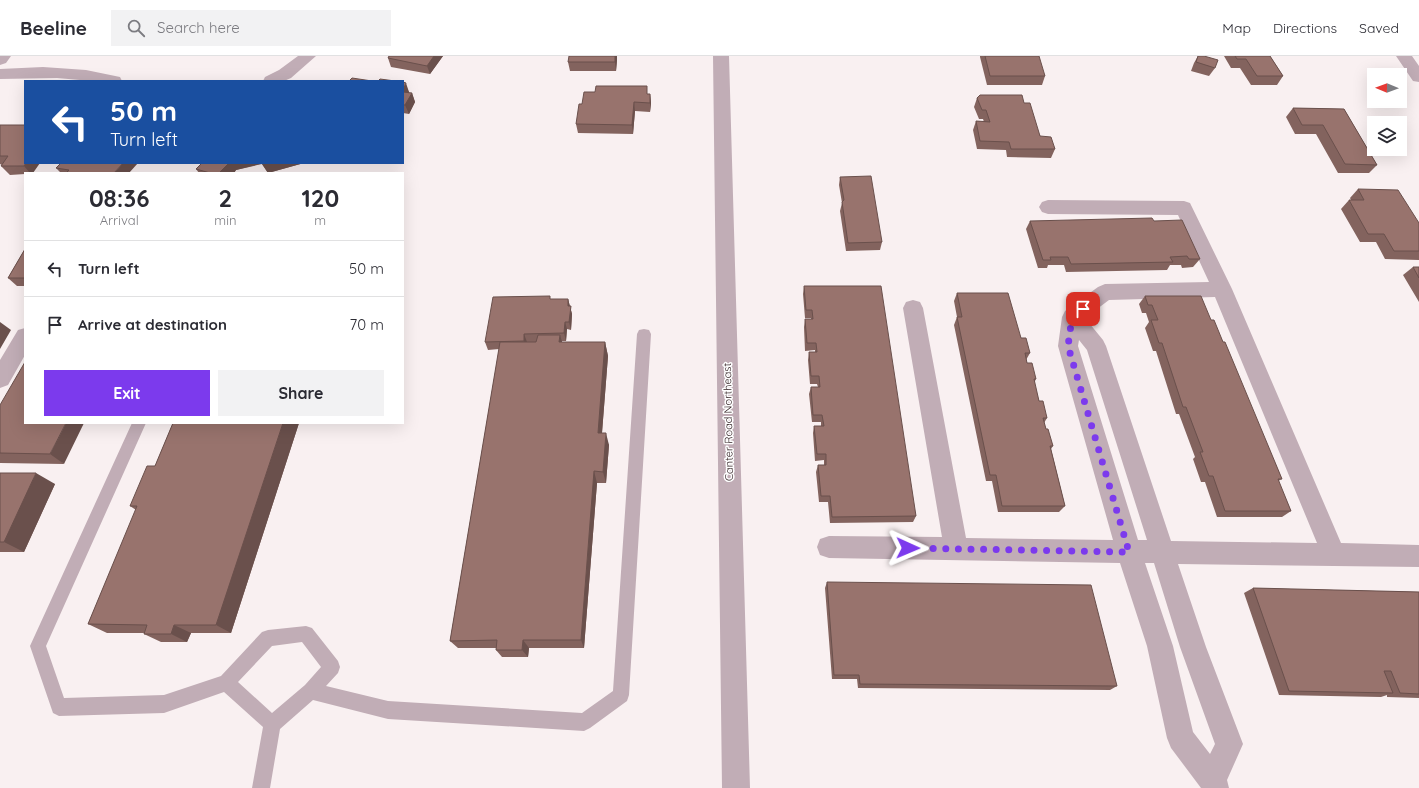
<!DOCTYPE html>
<style>
body{margin:0;font-family:Quicksand,sans-serif;background:#f2f2f3;color:#2b2b33;height:100vh;display:flex;flex-direction:column;font-size:15px;white-space:nowrap}
*{box-sizing:border-box;margin:0}
p{font-size:13px;color:#7c7c81}
.icon{flex:none;width:22px;height:22px;fill:none;stroke:currentColor;stroke-width:2;stroke-linecap:round;stroke-linejoin:round}
.map{position:relative;flex:1;overflow:hidden}
.side{position:absolute;left:24px;top:116px;width:380px;height:252px;display:flex;flex-direction:column;background:#fff;border-radius:0px;box-shadow:0 4px 16px #0002}
.side>*{flex:none}
.guide{position:absolute;left:24px;top:24px;width:380px;height:84px;border-radius:0px;box-shadow:0 4px 16px #0002;background:#1a4fa0;color:#fff;overflow:hidden}
.needle{width:26px;rotate:271deg}
.buttons{position:absolute;left:1367px;top:12px;display:grid;gap:8px}
.buttons a{display:grid;place-items:center;width:40px;height:40px;border-radius:0px;background:#fff;box-shadow:0 4px 16px #0002;font-size:20px}
.pin{position:absolute;display:grid;place-items:center;width:34px;height:34px;color:#fff;margin:-17px;border-radius:8px;box-shadow:0 2px 6px #0006}
.me{position:absolute;width:44px;margin:-22px;rotate:91deg;stroke-linejoin:round;filter:drop-shadow(0 0 3px #0008)}
.turn{display:flex;align-items:center;gap:14px;height:84px;padding:0 20px;font-size:18px}
.turn .icon{width:52px;height:52px;stroke-width:2.5}
.turn b{display:block;font-size:28px;line-height:34px}
.eta{display:flex;justify-content:space-evenly;align-items:center;height:68px;text-align:center}
.eta b{font-size:24px;font-weight:700;line-height:28px}
.cta{display:flex;gap:8px;margin-top:auto;padding:8px 20px}
.cta a{flex:1;height:46px;border-radius:0px;background:#7c3aed;color:#fff;font-size:16px;font-weight:700;line-height:46px;text-align:center}
.cta a+a{background:#f2f2f3;color:#2b2b33}
ul{padding:0;list-style:none}
li{display:flex;align-items:center;gap:12px;height:56px;padding:0 20px;border-top:1px solid #e1e1e2}
li div{flex:1}
li b{display:block;font-size:15px}
li em{font-style:normal}
header{display:flex;align-items:center;gap:24px;box-sizing:border-box;height:56px;padding:0 20px;background:#fff;border-bottom:1px solid #e1e1e2}
header strong{font-size:19px}
nav{display:flex;gap:22px;margin-inline-start:auto;font-size:14px}
.search{width:280px;height:36px;background:#f2f2f3;display:flex;align-items:center;gap:10px;box-sizing:border-box;padding:0 14px;border-radius:0px;color:#7c7c81;font-size:15px}
.map>svg:first-child{display:block}
.lines{fill:none;stroke-linecap:round;stroke-linejoin:round}
.lane{fill:#c1adb6;fill-rule:evenodd}
.street{fill:#c1adb6;fill-rule:evenodd}
.wall{fill:#83635e}
.shaded-wall{fill:#6a504c}
.building{fill:#98736d;stroke:#6a504c}
.route{stroke:#7c3aed;stroke-width:7;stroke-dasharray:0 12.6}
.labels{text-anchor:middle;stroke-width:3;stroke-linejoin:round;paint-order:stroke}
.street-label{font-size:11px;fill:#342527;stroke:#fff}
</style>
<header>
<strong>Beeline</strong>
<div class="search"><svg class="icon" aria-label="search" viewBox="0 0 24 24"><circle cx="10" cy="10" r="6"/><path d="M15 15l6 6"/></svg>Search here</div>
<nav><a>Map</a><a>Directions</a><a>Saved</a></nav>
</header>
<div class="map">
<svg width="1419" height="732" viewBox="0 0 1419 732">
<rect width="100%" height="100%" fill="#f9f0f1"/>
<g class="lines">
<path class="lane" d="M644,273L649,274L651,278L629,639L627,645L590,672L584,675L388,663L313,644L280,673L270,732H252L263,671L224,636L164,657L59,660L53,657L30,590L132,367H146L46,590L64,642L164,639L221,620L262,576L268,574L306,570L312,572L338,605L340,611L338,617L326,630L388,645L582,657L613,635L637,278L639,274ZM302,586L321,611L305,629L272,657L238,626L272,590Z"/>
<path class="street" d="M0,0H11L6,7L0,9Z
M298,0H316L291,22L284,25H263L265,21L279,14Z
M713,0H729L750,732H722Z
M1396,0H1412L1419,10V26L1413,25Z
M43,11L86,14L120,21L122,25H91L57,22L0,23V13Z
M1048,144L1184,145L1190,147L1232,233L1341,487L1419,489V511L1178,508L1206,591L1243,688L1227,724L1229,732H1201L1171,692L1167,682L1147,590L1120,507L829,502L820,499L817,491L820,483L829,480L942,481L903,252L906,246L913,244L920,246L923,252L966,482L1113,484L1058,290L1062,261L1065,255L1098,231L1105,228L1209,226L1178,159L1048,158L1042,156L1039,151L1042,146ZM1215,241L1317,487L1171,485L1106,290L1103,284L1085,262L1109,244ZM1079,284L1087,294L1147,484H1138L1078,290ZM1145,507H1154L1180,591L1215,688L1210,698L1193,676L1173,590Z
M25,272V299L8,329L0,332V304L18,274Z"/>
</g>
<path class="wall" d="M389,0H443L430,18L391,11L388,2Z
M615,0H617V4L616,15H570L568,6Z
M980,0H985L1045,20L1042,29H987L980,1Z
M1198,0L1215,12L1209,20L1191,15L1194,7Z
M1224,0H1270L1283,20L1277,29H1251L1240,12H1231Z
M403,26L409,36V37H412L415,46L409,58L403,57Z
M648,38H650L651,47L650,56L635,55L633,78L578,77L576,68L582,48Z
M977,42L1024,47L1040,80L1055,93L1051,102L1007,101L1006,94L977,93L973,74L976,65L984,66L983,63H979L974,51Z
M1293,52L1344,53L1377,109L1369,117H1338L1316,78H1295L1286,61Z
M0,69L33,117H25V118L10,119L1,110L2,109L0,108Z
M202,107H304L268,117L262,108L236,114L234,117H199L196,113Z
M56,112L129,117H61Z
M840,121L882,186L880,194L846,195L840,155L842,147L839,129Z
M1358,133L1419,167V204L1385,203L1376,186H1360L1341,153L1349,144H1351L1350,142Z
M1030,165H1154L1200,203L1193,211L1182,212L1181,209H1170L1167,214L1066,216L1064,209H1048L1047,212H1038L1026,173Z
M25,193V230H17L8,222Z
M1413,211H1419V246L1403,219Z
M804,230L916,460L913,466L830,467L828,446H819L816,416L818,409H824V404L815,405L813,377L814,370H821V366H812L809,338L811,331H818L817,328H810L808,304L809,296H815V294L805,295L804,271L805,263H811V262H805L803,238Z
M957,237L1021,282L1030,297L1026,304L1027,307L1036,323L1034,327L1039,345L1047,362L1044,367L1046,373L1053,390L1051,393L1065,450L1059,456H998L992,425H986L954,269L957,261L954,245Z
M1145,240L1211,264L1223,286L1282,423L1278,425L1291,455L1282,461H1217L1205,426H1201L1193,403L1195,401L1179,358H1176L1156,295H1153L1145,272L1149,266L1146,257H1142L1139,248Z
M551,243H568L572,258L571,274L567,273L566,285H562V286H605L608,300L602,377L609,389L606,427H597L584,592H529L528,601H502L496,594V592H458L450,585L499,293L488,294L485,286Z
M0,349L64,408L0,407Z
M173,367H299L231,577H191L187,586H161L144,578V577H107L88,568L136,454L130,450L155,410Z
M0,417L55,428L24,496H0Z
M827,526L1117,630L1110,634L858,632L857,623H832L825,532Z
M1253,532L1419,536V642L1387,641V639L1381,641L1279,639L1244,537Z"/>
<path class="shaded-wall" d="M434,0H443L430,18L427,10Z
M615,0H617V4L616,15L615,6Z
M406,27L409,36L406,45L403,39V34Z
M412,37L415,46L409,58L405,49Z
M650,38L651,47L650,56Z
M634,46L635,55L633,78L632,69Z
M26,107H40L33,117H30L24,110Z
M123,107H138L129,117H114Z
M229,107H264L236,114L234,117H219Z
M268,107H304L268,117L262,108Z
M568,243L572,258L571,274L569,266L568,250Z
M0,266L11,274L0,293Z
M565,266L567,273L566,285L564,277Z
M524,278L527,286L526,293L524,285Z
M560,279L564,292L559,286Z
M605,286L608,300L601,389L598,377Z
M66,367H84L64,408L50,398Z
M283,367H299L231,577L216,569Z
M606,377L609,389L606,427L603,416Z
M594,415L597,427L584,592L581,584Z
M36,417L55,428L24,496L4,486Z
M174,569L191,577L187,586L171,578Z
M523,584L529,592L528,601L522,594Z"/>
<path class="building" d="M389,0H434L427,10L388,2Z
M569,0H615V6H568Z
M985,0H1039L1045,20H990Z
M1198,0H1204L1218,4L1215,12L1196,6Z
M1235,0H1270L1283,20H1257L1246,3H1237Z
M352,22L372,25H349Z
M380,23L395,25H378Z
M403,26L406,27L403,34Z
M596,30H647V38H650V47L634,46L632,69L576,68L579,48H582L584,36H595Z
M403,36L412,37L405,49H403Z
M980,39H1022L1024,47H1030L1040,80L1051,81L1055,93H1011L1009,86L980,85L976,65L990,66L986,54H982L977,42Z
M1293,52L1344,53L1377,109L1345,108L1323,69H1302Z
M0,69H25V107H26L24,110H1L8,100H0Z
M61,107H123L114,117H71L67,116L69,114L56,112Z
M202,107H229L219,117H210L196,113Z
M871,120L882,186L848,187L842,146L844,144L840,121Z
M1358,133L1398,134L1419,167V195H1394L1384,178H1368L1349,144H1364Z
M1152,162L1154,165L1182,164L1200,203H1189L1187,200L1170,201L1173,206L1071,208L1068,201H1050L1051,204H1043L1030,165Z
M25,193V222H8Z
M1413,211H1419V222Z
M804,230H881L916,460L832,461L830,440H821L818,409H826V398H817L814,370H824L822,359H813L811,331H820L819,320H811L809,296H817L816,287H807L805,263H813L812,254H806Z
M957,237H1008L1021,282H1026L1030,297H1025L1027,307H1032L1036,323H1034L1039,345H1043L1047,362H1043L1046,373H1048L1053,390H1050L1065,450H1002L996,419H990L957,261H962Z
M550,240V243H568V250H571L569,266H565L564,277L524,278V285L485,286L493,241Z
M1145,240H1201L1211,264H1214L1223,286H1225L1282,423H1278L1291,455H1225L1213,420H1209L1200,396H1203L1186,351H1183L1162,287H1159L1151,264H1158L1152,249H1148Z
M538,279H560L559,286H605L598,377H606L603,416L594,415L581,584H523L522,594H496L497,584L450,585L500,286H536Z
M25,306V367H66L50,398L0,397V349Z
M173,367H283L216,569H174L171,578H144L147,569L88,568L137,450H130L147,410H155Z
M0,417H36L4,486H0Z
M827,526L1091,529L1117,630L860,628L859,619H834Z
M1253,532L1419,536V638L1400,637L1391,615H1384L1393,637L1289,635Z"/>
<g class="lines">
<path class="route" d="M908,492L1129,496L1068,290L1072,261L1083,253"/>
</g>
<g class="labels">
<g class="street-label">
<text transform="translate(728 366) rotate(-91)" y="4">Canter Road Northeast</text>
</g>
</g>
</svg>
<div class="buttons">
<a><svg class="needle" viewBox="-14 -14 28 28"><path d="M0-13l5 13h-10z" fill="#e53935"/><path d="M0 13l5-13h-10z" fill="#7c7c81"/></svg></a>
<a><svg class="icon" aria-label="layers" viewBox="0 0 24 24"><path d="M12 4l9 5-9 5-9-5zM3 14l9 5 9-5"/></svg></a>
</div>
<div class="pin" style="left:1083px;top:253px;background:#d93025"><svg class="icon" aria-label="arrive" viewBox="0 0 24 24"><path d="M6 21V4h12l-3 4 3 4H6"/></svg></div>
<svg class="me" style="left:908px;top:492px" viewBox="-20 -20 40 40"><path d="M0-17L14 15 0 8-14 15z" fill="#7c3aed" stroke="#fff" stroke-width="4"/></svg>
<div class="guide">
<div class="turn"><svg class="icon" aria-label="left" viewBox="0 0 24 24"><path d="M17 20v-9H6M10 6l-5 5 5 5"/></svg><div><b>50 m</b>Turn left</div></div>
</div>
<section class="side">
<div class="eta">
<div><b>08:36</b><p>Arrival</p></div>
<div><b>2</b><p>min</p></div>
<div><b>120</b><p>m</p></div>
</div>
<ul>
<li><svg class="icon" aria-label="left" viewBox="0 0 24 24"><path d="M17 20v-9H6M10 6l-5 5 5 5"/></svg><div><b>Turn left</b></div><em>50 m</em></li>
<li><svg class="icon" aria-label="arrive" viewBox="0 0 24 24"><path d="M6 21V4h12l-3 4 3 4H6"/></svg><div><b>Arrive at destination</b></div><em>70 m</em></li>
</ul>
<div class="cta"><a>Exit</a><a>Share</a></div>
</section>
</div>
